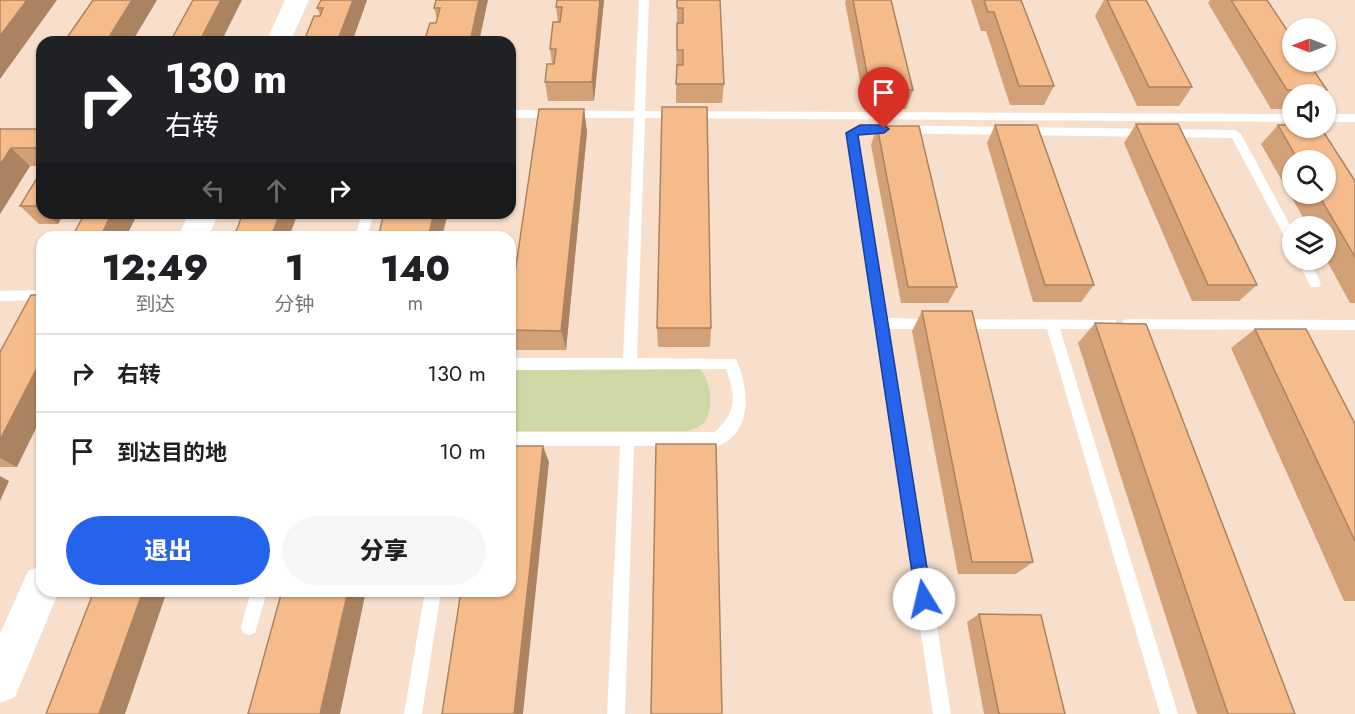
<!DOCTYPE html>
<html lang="zh">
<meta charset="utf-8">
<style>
body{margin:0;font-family:Jost,"Noto Sans SC",sans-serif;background:#f6f6f6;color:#202124;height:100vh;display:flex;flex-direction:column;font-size:22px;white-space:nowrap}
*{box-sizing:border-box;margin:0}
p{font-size:20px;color:#757577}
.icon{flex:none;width:33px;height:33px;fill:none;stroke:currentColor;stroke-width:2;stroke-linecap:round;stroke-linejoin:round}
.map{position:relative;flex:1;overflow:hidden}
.side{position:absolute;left:36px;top:231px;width:480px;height:366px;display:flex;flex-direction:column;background:#fff;border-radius:18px;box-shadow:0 2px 4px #0004}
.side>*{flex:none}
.top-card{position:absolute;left:36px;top:36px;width:480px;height:183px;border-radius:18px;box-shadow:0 2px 4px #0004;background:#202124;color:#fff;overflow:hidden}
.needle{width:39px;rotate:270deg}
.tools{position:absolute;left:1282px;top:18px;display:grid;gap:12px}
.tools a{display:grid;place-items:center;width:54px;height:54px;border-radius:50%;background:#fff;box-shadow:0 2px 4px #0004;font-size:30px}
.pin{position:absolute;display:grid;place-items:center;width:51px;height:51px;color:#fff;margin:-62px -26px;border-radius:50% 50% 50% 0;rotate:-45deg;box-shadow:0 0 6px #0007}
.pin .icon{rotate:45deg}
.me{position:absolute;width:66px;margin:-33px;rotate:351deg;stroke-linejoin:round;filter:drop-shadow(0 0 4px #0008)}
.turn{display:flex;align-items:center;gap:21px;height:126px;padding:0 30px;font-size:27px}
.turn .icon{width:78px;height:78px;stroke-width:2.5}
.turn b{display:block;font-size:42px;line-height:51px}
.lanes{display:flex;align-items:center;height:57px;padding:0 30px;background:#0003;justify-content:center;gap:30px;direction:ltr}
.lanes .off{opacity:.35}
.eta{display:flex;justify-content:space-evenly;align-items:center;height:102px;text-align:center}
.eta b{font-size:36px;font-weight:800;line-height:42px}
.button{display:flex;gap:12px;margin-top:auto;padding:12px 30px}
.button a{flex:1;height:69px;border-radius:36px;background:#2563eb;color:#fff;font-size:24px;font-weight:800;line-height:69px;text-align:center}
.button a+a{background:#f6f6f6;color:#202124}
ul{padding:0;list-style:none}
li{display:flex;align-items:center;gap:18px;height:78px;padding:0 30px;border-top:2px solid #e0e0e0}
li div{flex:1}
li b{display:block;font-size:22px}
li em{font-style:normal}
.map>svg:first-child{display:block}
.green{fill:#cfd7a6}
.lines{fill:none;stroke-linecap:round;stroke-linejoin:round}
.lane{fill:#fff;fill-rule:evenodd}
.secondary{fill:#fff;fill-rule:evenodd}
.wall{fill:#d3a177;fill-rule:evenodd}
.shaded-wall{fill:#ac8361}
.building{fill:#f5bb8a;stroke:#ac8361;stroke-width:1.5}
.route{fill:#2563eb;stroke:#184099;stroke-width:1.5}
</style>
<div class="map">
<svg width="1355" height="714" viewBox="0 0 1355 714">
<rect width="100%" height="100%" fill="#f8dfcb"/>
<path class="green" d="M700,369C710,380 714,403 707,418C704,426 695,428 688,431H510V370Z"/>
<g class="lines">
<path class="lane" d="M639,0H649L645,111L1293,114V122L645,118L637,358L736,359C749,387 754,432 718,446H634L625,714H607L620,446H510V432H715C737,411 736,397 726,369L510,370V358H623L634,118H510V110L634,111Z
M1326,114H1355V122H1326Z
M860,125L1235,130L1241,134L1293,231V247L1289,245L1232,138L862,133L858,135L887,318L933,319L938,320L940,324L938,328L933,329H889L951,714H933L846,133Z
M362,213H374L367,237H355Z
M1297,260H1309L1321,283L1319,287H1311Z
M42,290V300L0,301V291Z
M958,319L1115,320L1117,324L1115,328L1110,329H1060L1178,714H1160L1047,329H958L953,328L951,324L953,320Z
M1129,319L1355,320V330L1129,329L1124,328L1122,324L1124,320Z
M251,591H267L255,633L249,635L243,633L241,627Z
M425,591H441L422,714H404Z"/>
<path class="secondary" d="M285,0H309L290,42H266Z
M189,213H219L208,237H178Z
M42,565V591H59L15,697L0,703V634L28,571Z"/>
</g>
<path class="wall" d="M321,0H367L352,42H305L304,41L320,15L317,8Z
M488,0L436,23L437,19L434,8Z
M604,0L594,101H548L545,82L552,64L550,49L558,22L556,7Z
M677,0H720L724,84L722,103H676Z
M846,0H891L913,90L906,109L865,108L845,2Z
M971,0H1021L1054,86L1044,105H1010L986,31H981Z
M1104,0H1146L1192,87L1179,106H1137L1095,16Z
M1210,0H1267L1327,90L1323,94H1293V109H1271L1208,3Z
M584,109L587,132L566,350H514L510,340V307Z
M1136,124L1257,285L1239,301H1192L1124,143Z
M995,125L1094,285L1081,302H1033L987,143Z
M1278,125L1355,181V303H1350L1326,259V226H1308L1261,144ZM1293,160H1326V194H1293Z
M877,126L957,287L948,303H901L871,145Z
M0,129H42V166H30L0,214Z
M42,170V213H64L58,224H39L20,206Z
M922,311L1033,562L1016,574H958L912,331Z
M1095,323L1295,714H1197L1078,343Z
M657,328H711L710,347H658Z
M1255,329L1355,424V601H1344L1231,348Z
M0,352L17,467H0Z
M979,614L1065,714H984L967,622Z"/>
<path class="shaded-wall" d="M27,0H57L0,79V36Z
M132,0H157L132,42H106Z
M221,0H242L221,42H199Z
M353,0H367L352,42H337Z
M479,0H488L479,42H470Z
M600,0H604L594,101L592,82Z
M584,109L587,132L566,350L561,331Z
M11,148L30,166L0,214V165Z
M46,213H64L58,224Z
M112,213H138L126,237H100Z
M280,213H298L289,237H271Z
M434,213H448L442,237H428Z
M42,358V416L17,467L0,458V440Z
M543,446L549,462L523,714H514Z
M0,476L9,481L0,501Z
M143,591H167L125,714H99Z
M348,591H366L340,714H320Z"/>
<path class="building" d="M0,0H27L0,36Z
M93,0H132L106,42H64Z
M193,0H221L199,42H170Z
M321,0H353L337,42H309L310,41H304L314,16H320L323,8H317Z
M436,0H479L470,42H424L430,23H436L440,8H434Z
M557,0H600L592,82H545L547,64H554L556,49H550L553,22H560L562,7H556Z
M677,0H720L724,84H676L677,65H683V50H677V23H683V8H677Z
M853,0H891L913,90L870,89Z
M984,0H1021L1054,86H1019L994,12H988Z
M1107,0H1146L1192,87H1149Z
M1231,0H1267L1293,39V62H1308L1327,90H1287Z
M662,107H707L711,328H657Z
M539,109H584L561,331L510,330V307Z
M1136,124H1178L1257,285H1208Z
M995,125H1037L1094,285H1045Z
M1278,125H1293V128H1321L1355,181V257L1318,194H1326V160H1298Z
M877,126H919L957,287H908Z
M0,129H42V148H11L0,165Z
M42,170V201L39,206H20Z
M85,213H112L100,237H72Z
M243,213H280L271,237H234Z
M384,213H434L428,237H378Z
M31,295H42V358L0,440V352Z
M922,311H972L1033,562H972Z
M1095,323L1146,324L1295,714H1228Z
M1255,329H1306L1355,424V541Z
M656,444H716L722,714H651Z
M510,446H543L514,714H442L461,591H510Z
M94,591H143L99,714H46Z
M282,591H348L320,714H248Z
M979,614L1041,615L1065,714H999Z"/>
<path class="route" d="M860,125H884L889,129L884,133L858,135L932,599L930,605L924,607L918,605L916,599L846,133Z"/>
</svg>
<div class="tools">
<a><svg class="needle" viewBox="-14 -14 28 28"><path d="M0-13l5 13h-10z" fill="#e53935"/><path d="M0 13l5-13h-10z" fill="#757577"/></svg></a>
<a><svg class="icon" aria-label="sound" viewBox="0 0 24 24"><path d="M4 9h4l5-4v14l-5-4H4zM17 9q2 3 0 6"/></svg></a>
<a><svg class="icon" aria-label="search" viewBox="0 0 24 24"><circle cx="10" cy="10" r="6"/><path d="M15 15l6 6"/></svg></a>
<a><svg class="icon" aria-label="layers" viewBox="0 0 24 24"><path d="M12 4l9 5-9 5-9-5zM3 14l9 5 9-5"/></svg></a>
</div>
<div class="pin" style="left:884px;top:129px;background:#d93025"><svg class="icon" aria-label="arrive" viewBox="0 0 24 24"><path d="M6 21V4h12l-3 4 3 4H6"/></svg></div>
<svg class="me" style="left:924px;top:599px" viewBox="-20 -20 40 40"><circle r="19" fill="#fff"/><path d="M0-13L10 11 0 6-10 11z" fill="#2563eb"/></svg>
<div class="top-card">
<div class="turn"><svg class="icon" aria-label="right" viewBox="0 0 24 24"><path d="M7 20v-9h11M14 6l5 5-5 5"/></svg><div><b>130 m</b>右转</div></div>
<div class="lanes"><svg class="icon off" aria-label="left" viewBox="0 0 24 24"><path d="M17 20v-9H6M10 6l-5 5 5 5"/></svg><svg class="icon off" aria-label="ahead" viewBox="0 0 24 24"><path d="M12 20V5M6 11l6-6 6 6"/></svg><svg class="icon" aria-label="right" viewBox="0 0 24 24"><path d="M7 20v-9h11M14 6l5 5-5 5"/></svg></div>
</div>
<section class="side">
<div class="eta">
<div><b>12:49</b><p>到达</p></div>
<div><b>1</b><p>分钟</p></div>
<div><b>140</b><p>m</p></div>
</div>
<ul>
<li><svg class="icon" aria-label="right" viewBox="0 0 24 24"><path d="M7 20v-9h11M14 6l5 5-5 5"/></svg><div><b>右转</b></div><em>130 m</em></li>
<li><svg class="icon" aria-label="arrive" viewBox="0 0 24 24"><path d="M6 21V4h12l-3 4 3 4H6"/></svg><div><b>到达目的地</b></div><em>10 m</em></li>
</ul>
<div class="button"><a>退出</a><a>分享</a></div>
</section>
</div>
